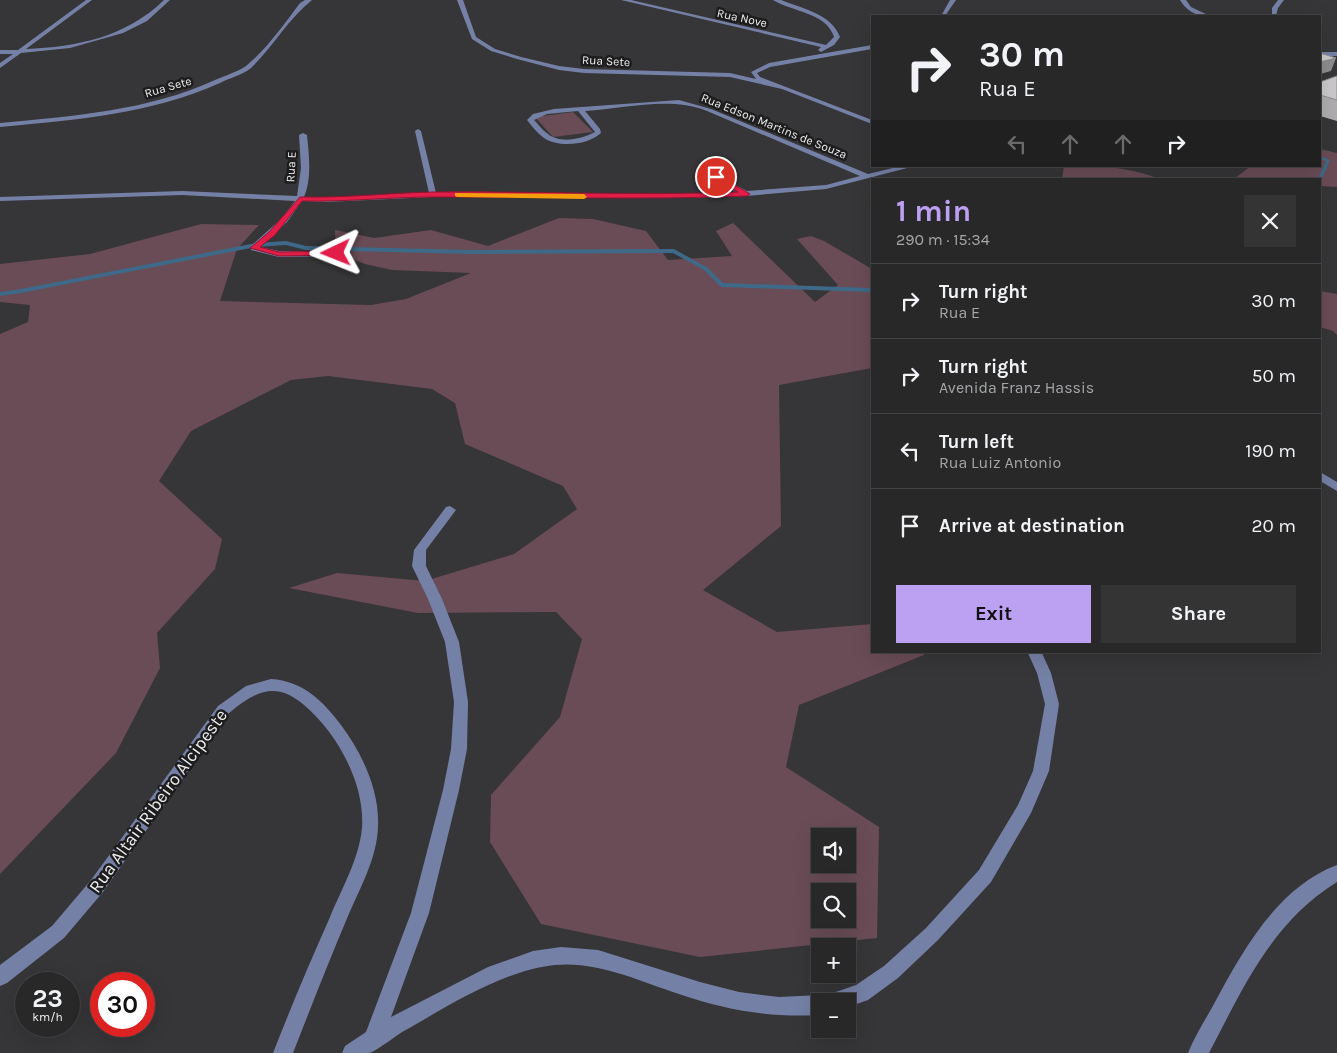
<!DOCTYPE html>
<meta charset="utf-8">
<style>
body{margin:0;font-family:Karla,sans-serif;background:#343435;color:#f1f3f6;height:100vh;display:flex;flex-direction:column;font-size:19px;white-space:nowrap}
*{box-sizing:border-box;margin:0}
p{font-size:16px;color:#a5a6a8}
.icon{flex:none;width:28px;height:28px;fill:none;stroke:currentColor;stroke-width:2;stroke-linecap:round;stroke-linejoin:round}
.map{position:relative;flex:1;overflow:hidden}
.drawer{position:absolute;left:871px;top:178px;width:450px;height:475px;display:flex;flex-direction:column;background:#282829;border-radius:0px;box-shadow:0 5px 20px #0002,0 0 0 1px #444446}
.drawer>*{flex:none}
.banner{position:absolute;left:871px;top:15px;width:450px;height:152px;border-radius:0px;box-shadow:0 5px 20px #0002,0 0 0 1px #444446;background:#282829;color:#f1f3f6;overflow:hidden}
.buttons{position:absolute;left:811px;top:828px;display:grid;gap:10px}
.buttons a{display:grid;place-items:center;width:45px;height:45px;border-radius:0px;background:#282829;box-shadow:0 5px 20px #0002,0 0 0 1px #444446;font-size:25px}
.speed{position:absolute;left:15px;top:972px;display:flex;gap:10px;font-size:25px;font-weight:700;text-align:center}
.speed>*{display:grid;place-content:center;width:65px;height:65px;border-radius:50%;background:#282829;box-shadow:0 5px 20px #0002,0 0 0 1px #444446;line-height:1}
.speed small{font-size:12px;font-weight:400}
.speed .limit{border:8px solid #d22;background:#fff;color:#111}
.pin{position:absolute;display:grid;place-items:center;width:42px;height:42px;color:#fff;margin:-21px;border:2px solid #fff;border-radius:50%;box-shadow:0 1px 5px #0007}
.me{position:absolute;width:55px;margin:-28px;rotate:268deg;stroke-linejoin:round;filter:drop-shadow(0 0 4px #0008)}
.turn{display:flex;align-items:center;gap:18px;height:105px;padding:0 25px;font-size:22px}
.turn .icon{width:65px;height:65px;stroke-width:2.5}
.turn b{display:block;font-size:35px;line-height:42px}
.lanes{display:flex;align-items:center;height:48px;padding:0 25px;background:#0003;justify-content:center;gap:25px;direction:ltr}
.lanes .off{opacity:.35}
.round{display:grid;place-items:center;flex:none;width:52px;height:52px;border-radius:0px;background:#343435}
.head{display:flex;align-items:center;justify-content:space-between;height:85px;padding:0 25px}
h1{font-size:30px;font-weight:700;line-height:38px;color:#bca0f2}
.action{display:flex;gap:10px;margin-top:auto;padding:10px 25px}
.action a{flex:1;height:58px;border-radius:0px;background:#bca0f2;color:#111;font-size:20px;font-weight:700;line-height:58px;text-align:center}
.action a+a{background:#343435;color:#f1f3f6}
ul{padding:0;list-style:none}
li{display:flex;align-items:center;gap:15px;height:75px;padding:0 25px;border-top:1px solid #444446}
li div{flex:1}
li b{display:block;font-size:19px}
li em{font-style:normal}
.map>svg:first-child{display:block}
.green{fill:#6a4c56;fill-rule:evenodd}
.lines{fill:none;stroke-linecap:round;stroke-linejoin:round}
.stream{fill:#3e6989;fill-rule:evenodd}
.minor{fill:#7580a6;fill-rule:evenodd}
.wall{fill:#afadaf}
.shaded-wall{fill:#8e8d8e}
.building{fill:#cbc9cb;stroke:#8e8d8e}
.route{fill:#e11d48;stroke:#92132f}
.slow{fill:#f59e0b}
.labels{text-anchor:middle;stroke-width:5;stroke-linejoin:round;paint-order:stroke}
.far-street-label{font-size:12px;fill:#eeedef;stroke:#1d1d1e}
.near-street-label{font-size:18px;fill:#eeedef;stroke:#1d1d1e}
</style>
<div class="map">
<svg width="1337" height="1053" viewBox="0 0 1337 1053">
<rect width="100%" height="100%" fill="#363537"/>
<path class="green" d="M573,112L593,132L553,137L535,117Z
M1320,149L1337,153V187L1320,186V179H1234L1251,166H1320Z
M1064,166C1099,166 1126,166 1160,179H1062Z
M559,218L593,219L646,231L668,260L732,256L716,231L733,223L815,302L838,285L797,239L811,236L824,241L872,269V368L779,385L781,526L703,590L777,632L872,624V651H924V655L799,705L786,767L879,827L877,938L700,957L541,924L490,842L491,795L560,717L582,639L556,612L418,613L289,588L337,573L425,581L514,554L577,509L563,486L465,444L455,403L432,389L328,376L291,380L191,431L159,481L222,539L215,569L157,633L160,668L116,753L0,874V334L28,322L30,305L0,302V264L90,254L201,224L259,225L237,249L220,301L371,305L406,299L471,273L392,270L365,264L336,253L335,230L374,238L431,230L488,246ZM820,836H848V864H820ZM820,891H848V919H820Z
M1320,291L1337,294V335L1333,331L1320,327Z"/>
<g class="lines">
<path class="stream" d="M1320,156L1330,160L1322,179L1320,180V179H1318L1326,161L1320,159Z
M286,241L306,246L472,250L674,249L708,268L723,283L872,288V292L722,287L720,286L704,270L673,253L472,254L306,250L286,245L256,247L21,293L0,296V292L21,289L256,243Z"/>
<path class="minor" d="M86,0H92L26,49C77,47 126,37 164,0H170L147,21L123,33L70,48L21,53L0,68V63L13,54H0V50H18Z
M305,0H312C288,19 273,47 251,68C243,75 229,78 220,83C151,114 75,120 0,127V123C73,116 147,111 215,80C224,76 237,72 246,66C267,49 284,24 300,3Z
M457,0H463L476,37L495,49L521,57L559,66L584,69L730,73L756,79L751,72L769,63L872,45V49L770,67L757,73L760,77L872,120V124L782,89L730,77L584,73L559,70L517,59L491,51L472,39Z
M621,0H631L826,45L834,37C826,12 792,12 773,0H781C801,8 832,14 840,37L834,45L821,52L818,50L821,47Z
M950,0H956L945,16H941Z
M1180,0H1186L1191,7L1210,16C1198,17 1186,11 1180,0Z
M1278,0H1284L1278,8L1276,16H1272V8Z
M1320,52H1337V56H1320Z
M679,100L711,109L868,174L901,166H915L826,189L746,196L692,198L433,197L326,202L302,201L287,222L260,247L279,251H339V255L336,256L279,257L251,250V246L282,218L295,201L182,195L0,201V197L182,191L297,196L301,168L299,135L303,133L307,135C309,155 312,178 304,197L326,198L429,193L415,131L418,129L421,131L436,193L692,194L736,192L713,179L712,177L716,175L747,191L826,185L860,176L707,111C668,96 625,109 585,111L600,129L601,133C588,145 559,148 544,138C537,133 532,126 527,120L533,114L554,109ZM578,111L595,132C582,139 560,144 548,134C542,130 538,124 534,120L547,114Z
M1320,472L1337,482V491L1320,481Z
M450,506L456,510L426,550V566L442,599L459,642L468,702L467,749L459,790L429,913L391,1017L488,967L533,951L561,947L598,950L700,982L739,992L779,997L820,995L828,1000L830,994L856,985L884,966L926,928L979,870L1018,805L1033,771L1045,704L1037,673L1027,651H1041L1051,673L1059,704L1049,771L1031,813L991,882L938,940L898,978L868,1000L848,1007V1001H820V1015C771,1018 725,1010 679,994C639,981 598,961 555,965C504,970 448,1006 404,1031C395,1036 377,1051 369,1053C361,1053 350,1053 342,1053L345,1046L366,1032L411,913L443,790L451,749L454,702L445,642L428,599L412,566L414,550L446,507Z
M271,679C303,681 323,701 341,725C362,753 380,791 378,827C377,858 360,888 348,916C329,961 311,1007 293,1053H273C291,1007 310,962 330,917C342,888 359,859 362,828C365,783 337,733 304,705C275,680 254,692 228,714L103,892L64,938L7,983L0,986V965L52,926L91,880L218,706L246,686Z
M1337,865V882C1272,922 1243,988 1209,1053H1188C1195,1035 1206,1019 1215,1002C1243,950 1278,887 1337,865Z"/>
</g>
<path class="wall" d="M1337,76V121L1320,116V82Z"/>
<path class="shaded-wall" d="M1336,58L1331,71L1320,74V62Z"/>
<path class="building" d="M1320,53L1336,58L1320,62Z
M1337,76V100L1320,95V82Z"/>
<path class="route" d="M713,175H718L750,194L747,196C643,200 539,197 435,197C391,197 347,202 302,201L275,235L260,247L279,252L336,251H339V255L279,256L250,248L269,232L300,197C345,198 389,193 433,192C535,191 636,196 738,192L713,178Z"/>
<path class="slow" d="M455,193L584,194L587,197L584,199L457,197L455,196Z"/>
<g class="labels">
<g class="far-street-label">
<text transform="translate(742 18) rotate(12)" y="4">Rua Nove</text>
<text transform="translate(606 61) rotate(3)" y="4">Rua Sete</text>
<text transform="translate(168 87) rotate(-16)" y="4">Rua Sete</text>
<text transform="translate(774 126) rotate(22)" y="4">Rua Edson Martins de Souza</text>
<text transform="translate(291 167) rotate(-87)" y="4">Rua E</text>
</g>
<g class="near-street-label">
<text transform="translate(158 801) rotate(-54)" y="6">Rua Altair Ribeiro Alcipeste</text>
</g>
</g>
</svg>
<div class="buttons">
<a><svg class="icon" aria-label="sound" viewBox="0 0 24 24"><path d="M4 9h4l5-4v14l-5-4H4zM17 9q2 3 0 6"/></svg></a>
<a><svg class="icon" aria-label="search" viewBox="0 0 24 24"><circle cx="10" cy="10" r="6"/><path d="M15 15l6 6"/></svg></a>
<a>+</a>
<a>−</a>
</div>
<div class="speed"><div>23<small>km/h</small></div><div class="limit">30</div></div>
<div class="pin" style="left:716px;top:177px;background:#d93025"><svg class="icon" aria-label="arrive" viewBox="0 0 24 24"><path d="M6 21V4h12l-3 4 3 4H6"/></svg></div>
<svg class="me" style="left:336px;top:253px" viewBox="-20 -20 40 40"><path d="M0-17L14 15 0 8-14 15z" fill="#e11d48" stroke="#fff" stroke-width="4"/></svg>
<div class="banner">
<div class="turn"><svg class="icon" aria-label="right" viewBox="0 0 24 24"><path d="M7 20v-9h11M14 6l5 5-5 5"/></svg><div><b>30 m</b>Rua E</div></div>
<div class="lanes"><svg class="icon off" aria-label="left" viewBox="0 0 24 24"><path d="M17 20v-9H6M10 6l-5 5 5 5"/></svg><svg class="icon off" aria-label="ahead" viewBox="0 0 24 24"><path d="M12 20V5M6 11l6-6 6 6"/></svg><svg class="icon off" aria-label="ahead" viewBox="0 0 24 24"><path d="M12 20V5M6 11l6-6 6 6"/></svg><svg class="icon" aria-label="right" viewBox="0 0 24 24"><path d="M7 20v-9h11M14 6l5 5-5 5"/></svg></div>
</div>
<section class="drawer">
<div class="head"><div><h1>1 min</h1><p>290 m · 15:34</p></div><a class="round"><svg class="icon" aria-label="close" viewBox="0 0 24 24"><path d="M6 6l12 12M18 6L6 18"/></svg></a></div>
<ul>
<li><svg class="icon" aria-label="right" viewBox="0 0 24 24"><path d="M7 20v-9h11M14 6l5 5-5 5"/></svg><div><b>Turn right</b><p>Rua E</p></div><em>30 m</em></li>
<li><svg class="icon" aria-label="right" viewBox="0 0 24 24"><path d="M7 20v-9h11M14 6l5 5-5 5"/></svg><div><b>Turn right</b><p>Avenida Franz Hassis</p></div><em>50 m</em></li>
<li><svg class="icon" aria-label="left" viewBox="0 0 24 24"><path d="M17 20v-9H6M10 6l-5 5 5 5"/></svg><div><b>Turn left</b><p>Rua Luiz Antonio</p></div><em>190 m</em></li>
<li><svg class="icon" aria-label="arrive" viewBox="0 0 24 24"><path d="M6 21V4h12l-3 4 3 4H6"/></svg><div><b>Arrive at destination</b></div><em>20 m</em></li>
</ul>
<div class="action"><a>Exit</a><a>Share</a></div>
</section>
</div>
